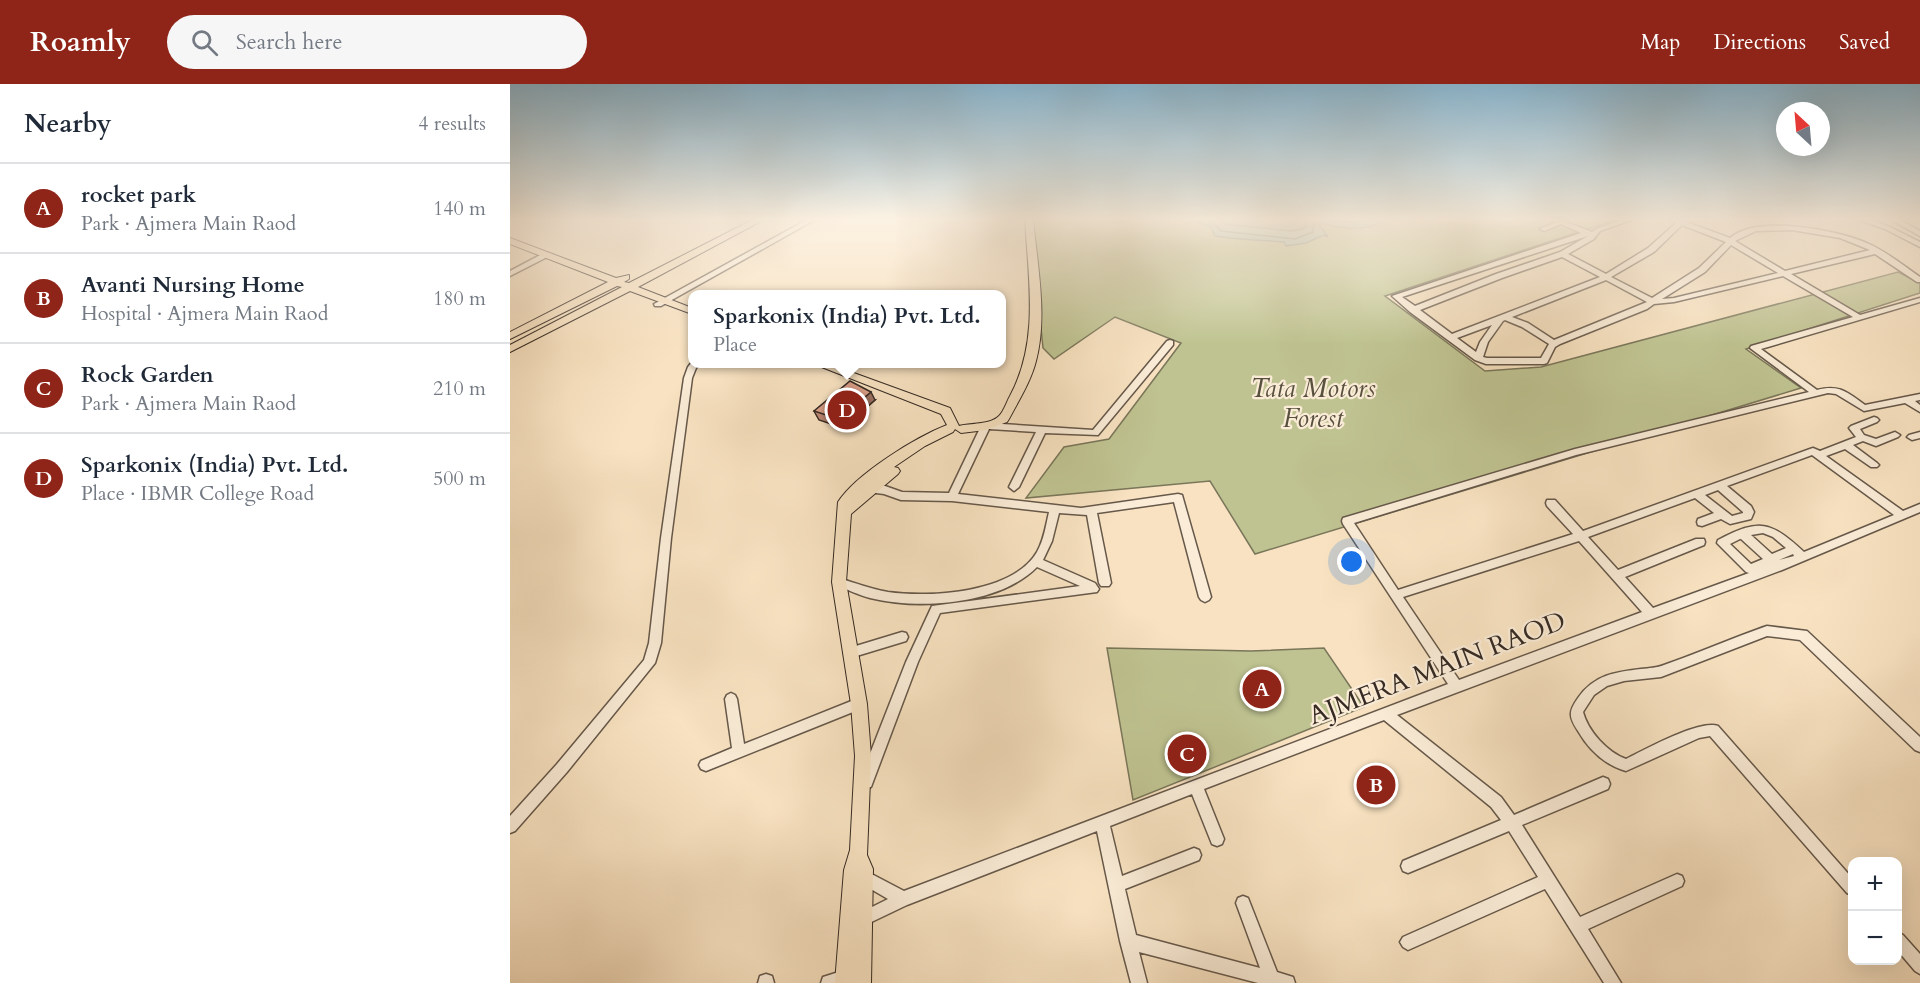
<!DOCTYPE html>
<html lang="en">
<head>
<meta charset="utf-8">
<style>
  :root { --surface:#fff; --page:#f6f6f7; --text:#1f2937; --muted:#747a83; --line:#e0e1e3; --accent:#8f2418 }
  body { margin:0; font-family:Cardo,serif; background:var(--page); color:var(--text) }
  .controls { position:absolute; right:18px; bottom:18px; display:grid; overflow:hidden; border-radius:12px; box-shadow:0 6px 24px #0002 }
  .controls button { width:54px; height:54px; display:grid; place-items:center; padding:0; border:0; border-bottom:2px solid var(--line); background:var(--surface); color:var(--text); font:30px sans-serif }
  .compass { position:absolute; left:1266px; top:18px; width:54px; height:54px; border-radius:50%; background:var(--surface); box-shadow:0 6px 24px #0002; rotate:334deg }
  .you { position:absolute; left:842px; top:478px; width:21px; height:21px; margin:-15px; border:4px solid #fff; border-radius:50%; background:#1a73e8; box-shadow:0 0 0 9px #1a73e833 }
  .badge { display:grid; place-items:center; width:39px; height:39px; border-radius:50%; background:var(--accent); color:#fff; font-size:20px; font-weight:700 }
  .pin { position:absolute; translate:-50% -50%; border:3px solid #fff; box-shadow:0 2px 6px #0006 }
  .popup { position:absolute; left:178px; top:206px; width:318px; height:78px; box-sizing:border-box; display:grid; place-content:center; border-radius:12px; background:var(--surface); filter:drop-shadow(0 2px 4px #0005); font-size:20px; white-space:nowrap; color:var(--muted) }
  .popup b { font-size:22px; color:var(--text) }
  .popup::after { content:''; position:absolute; left:50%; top:100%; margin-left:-12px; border:12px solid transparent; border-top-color:var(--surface) }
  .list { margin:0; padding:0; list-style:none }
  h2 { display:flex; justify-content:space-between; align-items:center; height:78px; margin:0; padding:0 24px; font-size:26px }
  h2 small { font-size:20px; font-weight:400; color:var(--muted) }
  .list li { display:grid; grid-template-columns:39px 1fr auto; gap:18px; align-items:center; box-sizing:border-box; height:90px; padding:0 24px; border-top:2px solid var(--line) }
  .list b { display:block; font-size:22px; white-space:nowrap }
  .list p { margin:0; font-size:20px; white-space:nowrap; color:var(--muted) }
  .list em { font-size:20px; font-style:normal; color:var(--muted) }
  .icon { flex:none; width:33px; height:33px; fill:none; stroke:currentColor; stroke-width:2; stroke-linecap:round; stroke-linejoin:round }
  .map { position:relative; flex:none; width:1410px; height:899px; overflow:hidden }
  header { display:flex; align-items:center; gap:36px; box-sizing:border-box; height:84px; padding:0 30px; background:var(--accent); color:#fff }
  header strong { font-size:28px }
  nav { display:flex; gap:33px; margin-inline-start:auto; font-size:21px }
  .search { width:420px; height:54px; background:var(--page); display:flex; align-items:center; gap:15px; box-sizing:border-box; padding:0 21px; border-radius:33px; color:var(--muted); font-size:22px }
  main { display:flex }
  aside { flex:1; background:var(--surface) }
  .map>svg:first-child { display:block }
  .green { fill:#bfc391; stroke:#7a765a; stroke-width:1.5 }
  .water { fill:#9dbdb4; stroke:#73827a; stroke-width:1.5 }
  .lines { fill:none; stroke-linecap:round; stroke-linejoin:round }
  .shore { stroke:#69746c; stroke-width:1.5 }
  .minor-casing { stroke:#66584a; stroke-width:3 }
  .major-casing { stroke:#352a23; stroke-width:2 }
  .minor { fill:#faecd7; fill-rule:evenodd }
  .major { fill:#f8e2c1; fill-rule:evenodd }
  .wall { fill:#c18b78; stroke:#352a23; stroke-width:1.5 }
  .shaded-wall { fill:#9d7162; stroke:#352a23; stroke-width:1.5 }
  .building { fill:#e0a28c; stroke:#352a23; stroke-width:1.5 }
  .labels { text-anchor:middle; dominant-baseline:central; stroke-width:4.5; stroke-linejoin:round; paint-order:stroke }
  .park-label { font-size:26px; font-style:italic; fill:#58503e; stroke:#faecd7 }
  .street-label { font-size:26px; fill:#352a23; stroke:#faecd7 }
</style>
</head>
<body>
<header>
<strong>Roamly</strong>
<div class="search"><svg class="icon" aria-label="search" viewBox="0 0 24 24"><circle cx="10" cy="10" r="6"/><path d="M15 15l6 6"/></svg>Search here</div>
<nav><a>Map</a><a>Directions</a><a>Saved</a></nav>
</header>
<main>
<aside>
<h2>Nearby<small>4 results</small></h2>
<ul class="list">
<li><span class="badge">A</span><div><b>rocket park</b><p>Park · Ajmera Main Raod</p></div><em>140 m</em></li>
<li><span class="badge">B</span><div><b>Avanti Nursing Home</b><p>Hospital · Ajmera Main Raod</p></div><em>180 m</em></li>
<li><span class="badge">C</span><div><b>Rock Garden</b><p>Park · Ajmera Main Raod</p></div><em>210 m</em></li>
<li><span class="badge">D</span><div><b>Sparkonix (India) Pvt. Ltd.</b><p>Place · IBMR College Road</p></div><em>500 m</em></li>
</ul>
</aside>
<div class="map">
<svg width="1410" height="899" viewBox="0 0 1410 899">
  <rect width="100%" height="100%" fill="#f8e2c1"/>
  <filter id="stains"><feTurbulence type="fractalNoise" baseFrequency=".00333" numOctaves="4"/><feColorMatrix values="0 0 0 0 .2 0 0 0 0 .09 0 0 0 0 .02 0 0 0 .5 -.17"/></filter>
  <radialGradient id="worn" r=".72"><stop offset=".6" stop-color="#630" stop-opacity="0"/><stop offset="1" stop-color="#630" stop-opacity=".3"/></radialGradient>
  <g class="green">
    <path d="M520,134h591l-236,78 100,75 56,-4 357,-95 22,11v10l-174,56 55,39 -546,166 -45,-73 -184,17 38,-51 45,-8 72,-96 -66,-26 -61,42 -11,-11z"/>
    <path d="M597,564l144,3 73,-3 40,59 -231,93z"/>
  </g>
  <path class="water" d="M694,134h185c-24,15 -45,11 -71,5l10,14 -4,-2 -18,8 -20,3 -2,-4c-24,-2 -45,-2 -69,-6l-4,-9 -12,-4z"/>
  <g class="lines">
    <g class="shore">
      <path d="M698,134l13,13 74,8 18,-7 1,-10 5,-4 37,5 22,-5"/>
      <path d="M711,134l5,6 66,7 13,-3 3,-10"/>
    </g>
    <defs>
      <g id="minor">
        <path d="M300,134h8l-157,88h-6l-1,-2z"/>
        <path d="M1117,134h10l-37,13 -6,8 -26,15 38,20 42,-26 28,-25 -10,-5 14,2 2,-2h7l-3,4 44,16c27,-24 109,-8 139,6 18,8 35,22 51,33v5h-3l-42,-28 -84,20 69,41 60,-17v4l-159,47 56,41c23,-6 31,3 48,15l55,-11v6l-5,1 5,4v7l-15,-9 -41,8 -28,-17 -8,-1 -252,62 -222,68 44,67 175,-56 -26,-28 -1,-3 1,-3h8l28,31 227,-82 3,-1 7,3 36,-14 -7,-9 2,-2 23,-9 3,1 2,2 -2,2 -17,7 4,6 12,4 19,-7 5,3 -2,2 -22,9 -13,-5 -10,4 24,18 2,2 -2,2h-6l-26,-18 -19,7 77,55 17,-7v8l-138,58 -385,145 104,82 13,18 89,-38 5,2 2,5 -2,5 -86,36 58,92 97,-43 5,2 2,5 -2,5 -94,43 33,54h-17l-59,-94 -137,61 -5,-3 -3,-5 3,-5 135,-60 -29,-46 -101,42 -5,-2 -2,-5 2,-5 98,-41 -10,-13 -107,-87 -180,69 20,50 -2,5 -5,2 -5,-2 -20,-50 -82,32 12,50 72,-28 5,2 2,5 -2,5 -74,29 11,46 124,33 -24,-65 2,-5 5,-2 5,2 29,74 16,5 2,6h-37l-119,-31 8,31h-16l-11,-42 -23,-110 -190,74 -46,22 -5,-2 -2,-5 2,-5 32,-16 -31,-18 -2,-5 2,-5 5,-2 42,22 544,-207 -105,-160 -1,-3 1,-3 232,-69 234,-57 -59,-44 1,-2 102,-29 -70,-41 -109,26 -20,2 -7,5 -87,35 -5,3 -8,16 -3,1h-58l-11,-4 -65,-48 -18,-16 189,-63 -20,-9 -17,7 -4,-2 19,-8h4l29,11 4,-3zM1172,141l44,17 -27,26 -47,30 -41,-21 43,-25zM1282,146l48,8 30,12 -85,21 -50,-30 21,-10zM1078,152l-28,16 -64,22 -81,32 -13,-9zM1221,161l47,28 -104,25 -12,1 43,-27zM1052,173l38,20 -148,57 -32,-24 82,-32zM1096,196l41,22 -93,38 -26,-17 -16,-6zM995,236l17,7 27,17 -8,14h-54l-4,-1 5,-15 15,-21zM982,241l-12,17 -4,10 -19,-14zM1302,371l82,60 -90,37c-34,-31 -44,-34 -86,-12l-1,3 29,29 3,1 -96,35 -28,-31 79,-32 1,-3 -1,-3h-8l-78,31 -30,-33 107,-39 19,15 -16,6 -1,3 1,3 4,1 19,-7 9,5 21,-5 3,-7 -3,-6 -24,-20zM1208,406l25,22v1l-11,3 -27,-21zM1253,449l10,4 13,11 -14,6 -21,-19zM1230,455h1l22,20 -12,5 -21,-20zM1069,457l63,71 -183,68 -56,-83zM1283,470l1,2 -15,4z"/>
        <path d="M1344,134c23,0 45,14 66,24v5l-35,-18z"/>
        <path d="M1378,134h8l24,13v5z"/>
        <path d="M34,169l7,2 -41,21v-5z"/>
        <path d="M660,256l3,1v4l-75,90 -53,-2 -26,54 -5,4 -5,-4 27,-55 -47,-3 -31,65 123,14 97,-14 4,1 29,102 -2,3 -4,2 -4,-2 -2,-3 -25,-95 -77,11 14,70 -2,3h-8l-2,-3 -12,-68 -28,-2 -7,28 -9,19 52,23 4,6 -2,3 -157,21 -22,49 -47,125 -5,1 -5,-1 -2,-5 47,-120 26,-56 148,-20 -43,-19c-38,38 -117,43 -167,31 -12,-3 -23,-9 -35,-13l-2,-3 2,-3 4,-1c16,5 32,11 49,14 42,6 125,1 149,-40 7,-12 9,-27 12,-40l-97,-11 -51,-1 -17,-6 -16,-2 -1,-3 1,-3h17l17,6 47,1 32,-67 5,-3 107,7 74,-89z"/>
        <path d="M182,278l8,2 -4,4 -4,10 -21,160 -10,105 -6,20 -88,109 -52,59 -5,2v-17l47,-52 87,-104 5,-17 12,-105 23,-160 4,-11z"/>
        <path d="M1410,348v6l-8,2 -5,-3 2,-2z"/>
        <path d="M1257,542l40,5 113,106v15l-5,-2 -115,-110 -33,-4 -106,41 -37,4 -17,5 -13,9 -11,17c5,19 24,40 43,47 18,-9 74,-40 92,-33l134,152v17l-5,-2 -137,-157 -11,2 -73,33c-21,-6 -37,-21 -48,-40 -9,-14 -10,-19 0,-33 16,-23 37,-26 63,-29 8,-1 16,-1 23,-4 35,-12 68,-27 103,-39z"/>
        <path d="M392,548l4,1 2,4 -2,4 -56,17 -4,-1 -2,-4 2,-4z"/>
        <path d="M221,609l4,2 2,4 7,45 115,-46 4,2 2,4 -2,4 -157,63 -5,-2 -2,-4 2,-4 31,-13 -7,-49 2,-4z"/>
        <path d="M1388,848l5,3 17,19v20l-5,-3 -17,-20z"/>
        <path d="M335,886l6,2 2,6 -2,5h-30l2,-6z"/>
        <path d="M256,890l6,2 2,7h-16l2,-7z"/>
      </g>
      <g id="major">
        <path d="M246,134h11l-129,69 54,21v6l-62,-23 -120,61v-7l112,-58 -5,-1 -107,53v-7l98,-50 -98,-38v-6l106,40 13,-3v4l-5,3 5,1z"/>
        <path d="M515,134h8c4,46 15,98 3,143 -5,20 -17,39 -27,58l-2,3 -21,8 -25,3 -6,-4 -2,3 -28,14 -31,21 4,1 2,3 -2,3 -47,40 -5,68 21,122 4,52 -4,99 6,14 -2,114h-36l9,-113 6,-20 5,-94 -4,-52 -19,-122 6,-80c18,-28 78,-65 109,-77l-6,-11 -127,-50h15l121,44 9,18c11,-3 31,-1 40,-10 5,-5 8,-15 11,-20 30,-56 18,-118 15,-178z"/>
      </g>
    </defs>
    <use href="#minor" class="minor-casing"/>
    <use href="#major" class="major-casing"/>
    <use href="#minor" class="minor"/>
    <use href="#major" class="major"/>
  </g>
  <path class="wall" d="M365,316l-32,28 -24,-8 -5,-9z"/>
  <path class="shaded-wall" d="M361,308l4,8 -32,28 -5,-9z"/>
  <path class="building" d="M340,297l21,11 -33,27 -24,-8z"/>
  <linearGradient id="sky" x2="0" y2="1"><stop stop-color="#8ab8d3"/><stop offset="0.52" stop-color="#fcf2e3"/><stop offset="1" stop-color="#fcf2e3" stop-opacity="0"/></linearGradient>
  <rect width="1410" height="260" fill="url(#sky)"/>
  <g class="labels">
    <g class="park-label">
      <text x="803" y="304">Tata Motors<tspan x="803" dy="30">Forest</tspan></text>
    </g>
    <g class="street-label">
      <text transform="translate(927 584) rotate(-21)">AJMERA MAIN RAOD</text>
    </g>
  </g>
  <rect width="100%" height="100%" filter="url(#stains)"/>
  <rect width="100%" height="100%" fill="url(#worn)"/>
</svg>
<div class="controls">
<button>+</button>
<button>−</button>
</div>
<svg class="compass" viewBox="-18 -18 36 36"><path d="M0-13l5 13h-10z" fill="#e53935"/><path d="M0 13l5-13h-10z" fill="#747a83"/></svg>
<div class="you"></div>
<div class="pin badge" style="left:752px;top:605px">A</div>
<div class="pin badge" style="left:866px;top:701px">B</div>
<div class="pin badge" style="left:677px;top:670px">C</div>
<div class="pin badge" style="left:337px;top:326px">D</div>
<div class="popup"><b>Sparkonix (India) Pvt. Ltd.</b>Place</div>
</div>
</main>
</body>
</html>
